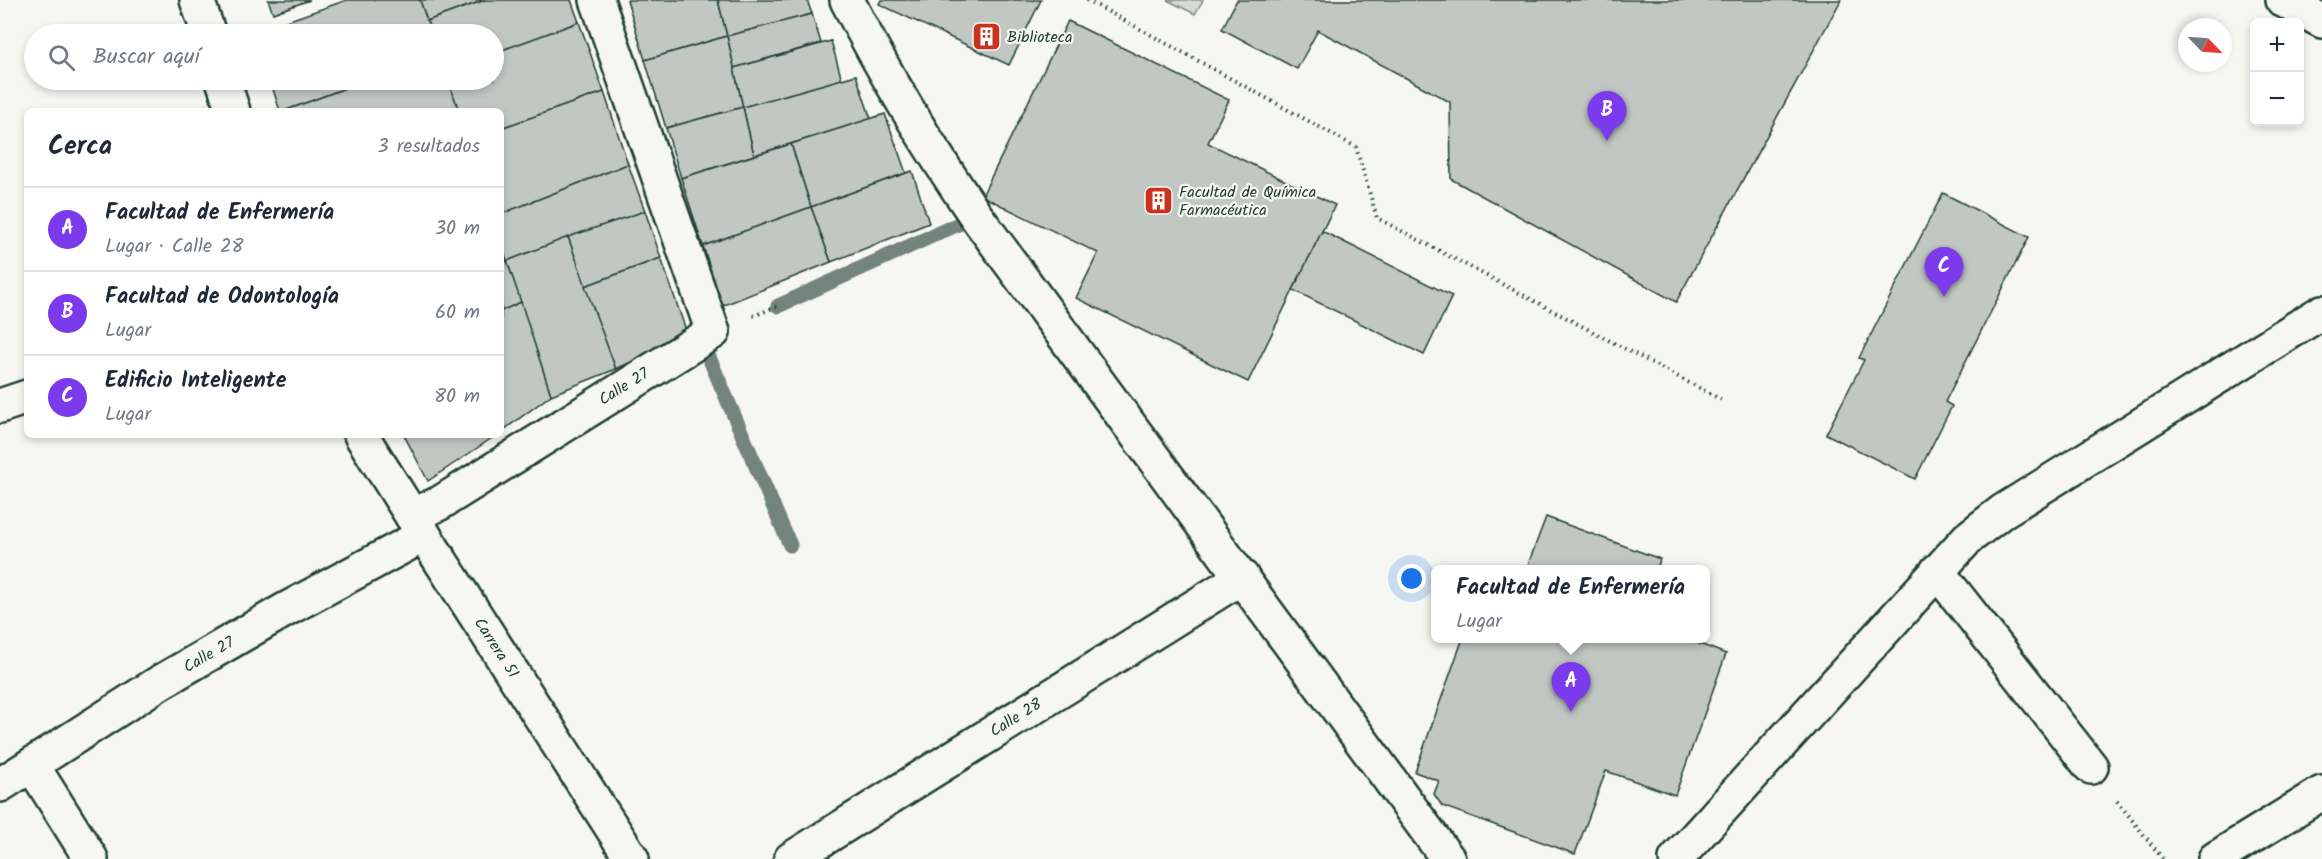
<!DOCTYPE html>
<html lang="es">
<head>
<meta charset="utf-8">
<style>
  :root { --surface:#fff; --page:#f2f2f3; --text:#1f2937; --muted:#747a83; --line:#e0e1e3; --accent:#7c3aed }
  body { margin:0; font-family:Kalam,sans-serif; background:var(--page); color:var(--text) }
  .controls { position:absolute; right:18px; top:18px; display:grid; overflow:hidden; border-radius:9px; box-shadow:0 3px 9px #0003 }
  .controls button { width:54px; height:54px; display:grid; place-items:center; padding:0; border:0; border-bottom:2px solid var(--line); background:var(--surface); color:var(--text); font:30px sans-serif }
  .compass { position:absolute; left:2178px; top:18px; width:54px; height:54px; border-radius:50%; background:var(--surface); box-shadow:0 3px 9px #0003; rotate:115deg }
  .you { position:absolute; left:1412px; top:579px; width:21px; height:21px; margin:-15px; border:4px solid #fff; border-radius:50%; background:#1a73e8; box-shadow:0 0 0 9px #1a73e833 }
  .badge { display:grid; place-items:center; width:39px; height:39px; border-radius:50%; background:var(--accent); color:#fff; font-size:20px; font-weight:700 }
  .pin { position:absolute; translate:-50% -50px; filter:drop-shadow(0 2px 3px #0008) }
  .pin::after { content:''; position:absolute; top:32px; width:21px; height:18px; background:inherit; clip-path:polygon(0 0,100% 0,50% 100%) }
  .popup { position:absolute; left:1431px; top:565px; width:279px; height:78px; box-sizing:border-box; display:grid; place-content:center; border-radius:9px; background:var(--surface); filter:drop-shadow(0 2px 4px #0005); font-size:20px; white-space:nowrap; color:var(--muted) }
  .popup b { font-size:22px; color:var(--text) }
  .popup::after { content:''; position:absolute; left:50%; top:100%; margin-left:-12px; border:12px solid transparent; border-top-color:var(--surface) }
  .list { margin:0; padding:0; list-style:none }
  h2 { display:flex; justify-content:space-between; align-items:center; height:78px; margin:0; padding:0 24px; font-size:26px }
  h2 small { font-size:20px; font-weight:400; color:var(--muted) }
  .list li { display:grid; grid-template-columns:39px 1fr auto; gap:18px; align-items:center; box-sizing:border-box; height:84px; padding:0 24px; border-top:2px solid var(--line) }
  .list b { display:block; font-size:22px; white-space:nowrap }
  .list p { margin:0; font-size:20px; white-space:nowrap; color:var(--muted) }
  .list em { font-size:20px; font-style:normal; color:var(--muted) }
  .icon { flex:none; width:33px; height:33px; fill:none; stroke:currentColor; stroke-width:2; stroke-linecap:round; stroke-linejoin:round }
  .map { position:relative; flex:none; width:2322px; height:859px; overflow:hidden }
  .search { position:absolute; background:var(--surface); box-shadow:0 3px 9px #0003; left:24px; top:24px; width:480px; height:66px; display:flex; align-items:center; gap:15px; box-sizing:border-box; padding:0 21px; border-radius:33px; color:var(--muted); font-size:22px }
  .panel { position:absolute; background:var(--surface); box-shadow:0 3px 9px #0003; left:24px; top:108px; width:480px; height:330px; border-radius:9px }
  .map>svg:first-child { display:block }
  .green { fill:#d6dbd6; stroke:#7a8c85; stroke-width:1.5 }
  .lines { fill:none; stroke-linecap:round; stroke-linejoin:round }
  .stream { stroke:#72847d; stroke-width:15 }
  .building { fill:#c1c8c3; stroke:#1f3d34; stroke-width:1.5 }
  .minor-casing { stroke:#1f3d34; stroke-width:38 }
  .tertiary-casing { stroke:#1f3d34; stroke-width:38 }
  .secondary-casing { stroke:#1f3d34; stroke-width:38 }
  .path { stroke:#1f3d34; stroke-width:4; stroke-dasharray:1.5 4.5; stroke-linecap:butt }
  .minor { stroke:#f6f6f2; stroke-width:33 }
  .tertiary { stroke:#f6f6f2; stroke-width:33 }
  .secondary { stroke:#f6f6f2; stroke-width:33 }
  .labels { text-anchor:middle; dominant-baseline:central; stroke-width:4.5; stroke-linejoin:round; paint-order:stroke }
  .poi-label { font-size:16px; fill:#1f3d34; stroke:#f6f6f2; text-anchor:start }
  .street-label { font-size:16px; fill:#1f3d34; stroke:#f6f6f2 }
</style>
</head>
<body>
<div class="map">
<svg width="2322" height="859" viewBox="0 0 2322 859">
  <rect width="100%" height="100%" fill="#f6f6f2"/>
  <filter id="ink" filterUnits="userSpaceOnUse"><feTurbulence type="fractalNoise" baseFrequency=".0167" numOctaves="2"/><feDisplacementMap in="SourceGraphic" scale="12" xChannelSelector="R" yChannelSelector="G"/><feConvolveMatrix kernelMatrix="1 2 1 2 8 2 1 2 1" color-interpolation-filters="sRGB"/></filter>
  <g filter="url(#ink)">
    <path class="green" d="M1167,0h36l-8,14z"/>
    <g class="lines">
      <g class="stream">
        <path d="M778,306l198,-90"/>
        <path d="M701,339l89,206"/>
      </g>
    </g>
    <g class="building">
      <path d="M268,0h42l-37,13z"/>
      <path d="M347,0h73l12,34h-177v-2z"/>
      <path d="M420,0h65l-58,21z"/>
      <path d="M485,0h86l8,22 -85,31v-19h-62l-5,-13z"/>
      <path d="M627,0h91l9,36 -82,24z"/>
      <path d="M718,0h89l5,14 -85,22z"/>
      <path d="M881,0h160l-32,65 -130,-61z"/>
      <path d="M1237,0h604l-165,302 -225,-123 -1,-77 -132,-72 -21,39 -75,-40z"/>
      <path d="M812,14l9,29 -87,25 -7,-32z"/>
      <path d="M1068,21l161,79 -21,43 127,62 -87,177 -172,-84 22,-45 -116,-57z"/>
      <path d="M579,22l25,70 -103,36v-17h-42l-11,-31h46v-27z"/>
      <path d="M727,36l16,71 -77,21 -21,-68z"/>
      <path d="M831,41l11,39 -99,27 -9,-39z"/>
      <path d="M856,75l15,44 -117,36 -11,-48z"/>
      <path d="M270,80h97l-83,31h-4z"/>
      <path d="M367,80h81l11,31h-175z"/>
      <path d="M604,92l24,72 -127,50v-86z"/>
      <path d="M743,107l11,48 -73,23 -15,-50z"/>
      <path d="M885,114l21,59 -95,34 -20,-63z"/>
      <path d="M791,144l20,63 -108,39 -22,-68z"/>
      <path d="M628,164l17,47 -138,50 -6,-17v-30z"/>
      <path d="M912,171l17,52 -98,39 -20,-55z"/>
      <path d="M1943,193l86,44 -84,165 7,4 -37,73 -89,-45 38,-74 -5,-2z"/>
      <path d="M811,207l20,55 -109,44 -19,-60z"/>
      <path d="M645,211l16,47 -76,28 -17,-49z"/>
      <path d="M1322,231l130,65 -28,59 -131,-65z"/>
      <path d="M568,237l48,132 -65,26 -44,-134z"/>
      <path d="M501,244l6,17 -6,1z"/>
      <path d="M661,258l27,78 -72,33 -31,-83z"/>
      <path d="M507,261l14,41 -20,9v-49z"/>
      <path d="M521,302l30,93 -50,37v-121z"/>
      <path d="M404,435h90l1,1 -67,45z"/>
      <path d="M1546,517l114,42 -3,11h-131z"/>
      <path d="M1463,638h221l42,16 -51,141 -69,-24 -31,83 -133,-48 -8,-12 5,-13 -24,-9z"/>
    </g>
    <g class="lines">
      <defs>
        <g id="minor">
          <path d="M847,0c38,75 81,146 129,216l472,643"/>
          <path d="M0,406l27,-9"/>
          <path d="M412,516l28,-13 273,-171 -116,-332"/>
          <path d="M1937,571l154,196"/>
          <path d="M32,765l59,94"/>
          <path d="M0,785l159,-102 126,-73 139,-75"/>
          <path d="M791,859l451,-282"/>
          <path d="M1676,859l292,-321 35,-27 319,-199"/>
        </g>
        <g id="tertiary">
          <path d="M197,0l12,34"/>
          <path d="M2283,0l39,21"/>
          <path d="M223,80l10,31"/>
          <path d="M361,435l63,100 208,324"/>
        </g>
        <path id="secondary" d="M2215,859l107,-66"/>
      </defs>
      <use href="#minor" class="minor-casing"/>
      <use href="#tertiary" class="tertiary-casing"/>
      <use href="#secondary" class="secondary-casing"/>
      <g class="path">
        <path d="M1087,0l269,147 21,71 345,182"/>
        <path d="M753,316l25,-10"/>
        <path d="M2117,801l46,58"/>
      </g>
      <use href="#minor" class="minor"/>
      <use href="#tertiary" class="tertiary"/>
      <use href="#secondary" class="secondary"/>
    </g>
  </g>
  <defs>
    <symbol id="building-square" viewBox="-11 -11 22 22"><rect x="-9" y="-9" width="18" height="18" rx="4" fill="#c8321e" stroke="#f6f6f2"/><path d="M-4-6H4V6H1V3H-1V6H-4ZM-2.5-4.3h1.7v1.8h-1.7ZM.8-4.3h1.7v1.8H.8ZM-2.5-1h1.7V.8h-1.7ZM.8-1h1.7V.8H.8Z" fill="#fff"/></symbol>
  </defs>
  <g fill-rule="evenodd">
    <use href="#building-square" x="970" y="20" width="33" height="33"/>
    <use href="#building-square" x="1142" y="184" width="33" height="33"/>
  </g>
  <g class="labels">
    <g class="poi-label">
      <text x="1007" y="37">Biblioteca</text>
      <text x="1179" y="192">Facultad de Química<tspan x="1179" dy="18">Farmacéutica</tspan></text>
    </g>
    <g class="street-label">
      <text transform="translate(624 387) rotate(-32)">Calle 27</text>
      <text transform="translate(496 648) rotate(57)">Carrera 51</text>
      <text transform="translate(209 655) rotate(-30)">Calle 27</text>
      <text transform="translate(1016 718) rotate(-32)">Calle 28</text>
    </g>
  </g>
</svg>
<div class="controls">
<button>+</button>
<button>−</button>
</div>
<svg class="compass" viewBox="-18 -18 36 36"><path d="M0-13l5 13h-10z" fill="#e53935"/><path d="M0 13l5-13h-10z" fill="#747a83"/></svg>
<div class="you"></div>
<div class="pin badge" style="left:1571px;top:712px">A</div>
<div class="popup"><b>Facultad de Enfermería</b>Lugar</div>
<div class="pin badge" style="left:1607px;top:141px">B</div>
<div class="pin badge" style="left:1944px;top:297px">C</div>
<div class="search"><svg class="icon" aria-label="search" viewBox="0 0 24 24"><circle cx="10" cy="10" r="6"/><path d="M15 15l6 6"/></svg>Buscar aquí</div>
<section class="panel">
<h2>Cerca<small>3 resultados</small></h2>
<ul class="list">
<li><span class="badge">A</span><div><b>Facultad de Enfermería</b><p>Lugar · Calle 28</p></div><em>30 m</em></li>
<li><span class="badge">B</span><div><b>Facultad de Odontología</b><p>Lugar</p></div><em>60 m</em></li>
<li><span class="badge">C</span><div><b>Edificio Inteligente</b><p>Lugar</p></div><em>80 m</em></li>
</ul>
</section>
</div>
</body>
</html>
